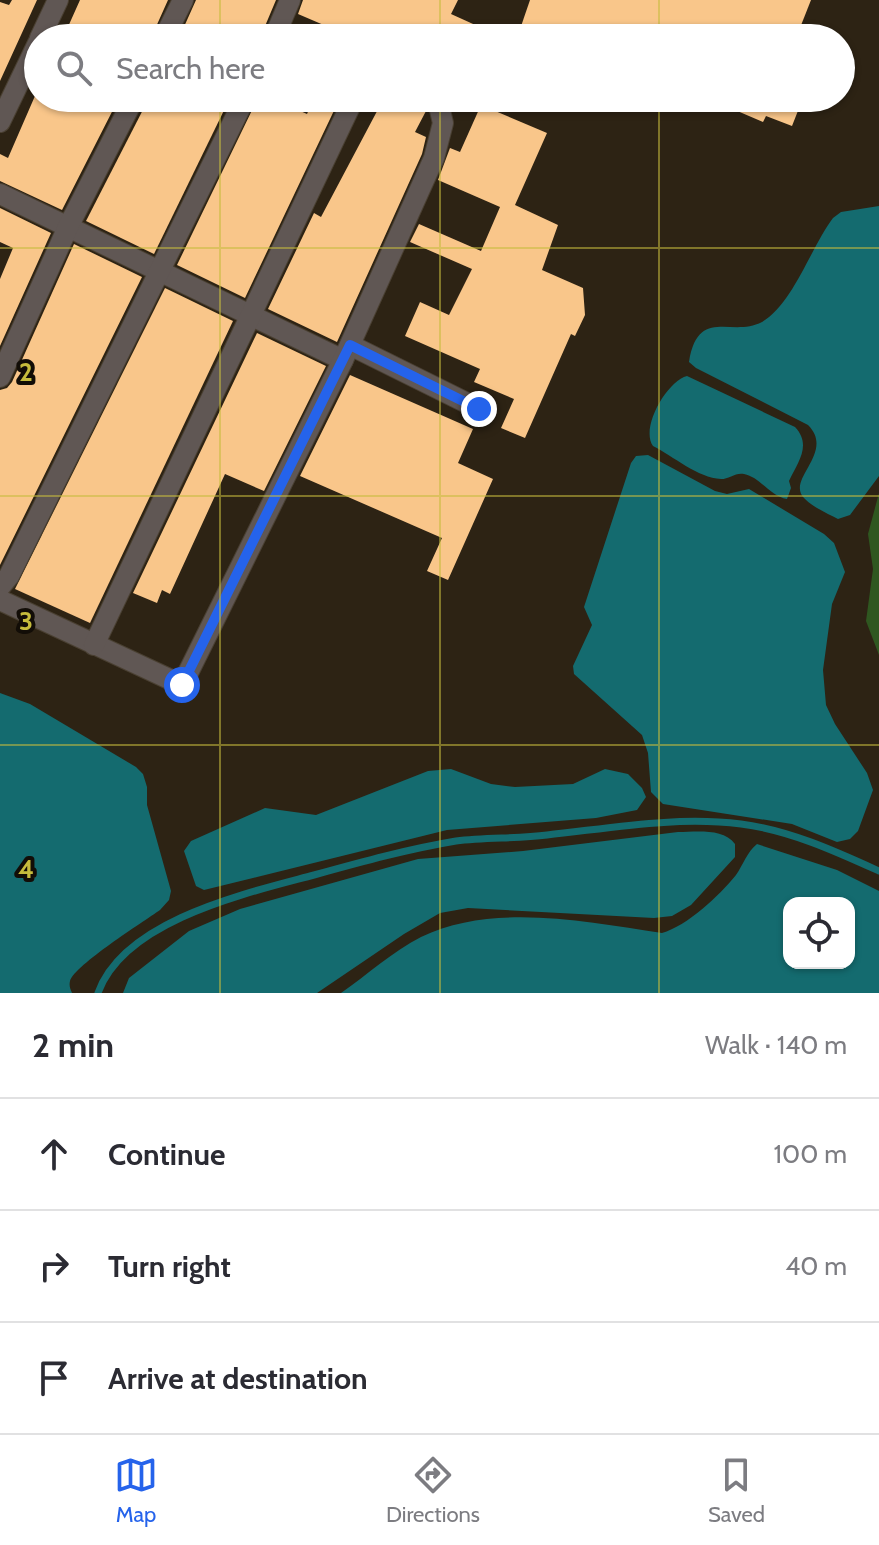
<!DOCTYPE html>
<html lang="en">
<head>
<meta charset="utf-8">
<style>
  :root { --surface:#fff; --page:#f7f7f7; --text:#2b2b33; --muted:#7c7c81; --line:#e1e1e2; --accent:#2563eb }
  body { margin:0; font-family:Cabin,sans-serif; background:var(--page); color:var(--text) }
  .controls { position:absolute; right:24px; bottom:24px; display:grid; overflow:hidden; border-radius:16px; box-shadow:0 2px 6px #0004 }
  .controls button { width:72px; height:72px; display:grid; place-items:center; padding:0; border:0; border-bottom:2px solid var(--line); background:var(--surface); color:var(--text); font:40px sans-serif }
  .stop { position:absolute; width:24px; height:24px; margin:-18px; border:6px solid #2563eb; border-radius:50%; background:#fff }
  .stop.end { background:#2563eb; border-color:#fff; box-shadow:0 2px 8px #0008 }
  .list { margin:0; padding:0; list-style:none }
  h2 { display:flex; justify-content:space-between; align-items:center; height:104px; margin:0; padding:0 32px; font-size:34px }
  h2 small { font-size:26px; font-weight:400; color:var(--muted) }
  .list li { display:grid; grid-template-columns:52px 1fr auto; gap:24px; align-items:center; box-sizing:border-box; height:112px; padding:0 32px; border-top:2px solid var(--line) }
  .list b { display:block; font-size:30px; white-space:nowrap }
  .list em { font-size:26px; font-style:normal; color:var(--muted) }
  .icon { flex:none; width:44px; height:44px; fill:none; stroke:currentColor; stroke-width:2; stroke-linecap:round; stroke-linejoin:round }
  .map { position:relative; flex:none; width:879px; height:993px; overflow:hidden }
  .search { position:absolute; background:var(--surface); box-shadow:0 2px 6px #0004; left:24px; right:24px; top:24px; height:88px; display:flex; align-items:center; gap:20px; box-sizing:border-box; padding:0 28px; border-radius:44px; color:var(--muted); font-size:30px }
  .sheet { height:440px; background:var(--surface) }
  nav { display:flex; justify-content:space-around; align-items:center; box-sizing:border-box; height:112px; border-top:2px solid var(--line); background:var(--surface); font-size:22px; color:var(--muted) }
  nav a { display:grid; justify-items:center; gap:4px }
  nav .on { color:var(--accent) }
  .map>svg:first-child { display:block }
  .forest { fill:#2f5720 }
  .water { fill:#146b6f; fill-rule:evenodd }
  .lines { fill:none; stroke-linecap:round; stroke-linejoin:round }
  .stream { stroke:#146b6f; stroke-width:7 }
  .building { fill:#f9c68a }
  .minor-casing { stroke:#4a4032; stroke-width:22 }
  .minor { stroke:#605754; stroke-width:20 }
  .route { stroke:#2563eb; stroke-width:10 }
  .grid { fill:none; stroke:#c6bc3c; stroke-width:2; stroke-opacity:0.55 }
  .grid-label { font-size:26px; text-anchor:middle; font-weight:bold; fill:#c6bc3c; stroke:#120d07; stroke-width:8; stroke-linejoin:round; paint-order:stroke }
</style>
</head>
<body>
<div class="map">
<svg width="879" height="993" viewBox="0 0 879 993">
  <rect width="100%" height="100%" fill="#2d2314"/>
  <path class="forest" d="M879,493v162l-13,-34 7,-52 -5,-35z"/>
  <g class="water">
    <path d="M879,206v270l-29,39 -12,4c-10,-5 -25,-12 -33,-20 -21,-19 31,-46 3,-74l-112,-57 -7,-6c9,-56 43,-24 73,-40 31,-18 49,-75 71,-104l8,-6z"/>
    <path d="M687,376l108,51c17,18 3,35 -6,54l2,7 -4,11c-17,-3 -27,-22 -43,-25 -8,-2 -15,5 -23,5 -23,-1 -48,-23 -68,-33 -13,-18 14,-65 34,-70z"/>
    <path d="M648,455l67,36 12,3 22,-5 75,45 10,9 11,29 -13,32 -9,66 3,35 9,19 32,49 6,17 -15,41 -8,8 -13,3 -45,-18 -129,-20 -12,-12 -3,-39 -6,-18 -68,-61 -1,-8 19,-41 -8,-18 47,-144 5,-7z"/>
    <path d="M0,693l30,11 106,63 7,7 4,13v18l24,86 -2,9 -9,10c-17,12 -85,55 -90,71 -1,5 0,7 2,12h-72z"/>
    <path d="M451,769l40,15 24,3 58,-3 32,-15 23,5 14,14 4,9 -9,13 -41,8 -149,12 -243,60 -8,-4 -12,-35 7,-10 74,-33 51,7 112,-44z"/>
    <path d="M678,832c19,0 45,-4 57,12v13l-44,48 -19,11 -18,2 -186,-10 -28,5 -36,21 -87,59h-194l6,-15 60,-47 51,-22 178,-50 105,-8z"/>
    <path d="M757,844l80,26 42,21v102h-538c26,-18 52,-42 80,-56 72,-35 166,-15 241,-4 25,-7 57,-37 74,-58 7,-10 11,-23 21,-31zM789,903h60v60h-60z"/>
  </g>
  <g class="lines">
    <path class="stream" d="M98,993c26,-73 149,-100 216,-118 47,-13 94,-26 142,-34 30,-4 61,-2 91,-6 65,-7 129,-19 194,-11 48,6 94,27 138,47"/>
  </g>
  <g class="building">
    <path d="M12,0h25l-37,81v-79l9,3z"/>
    <path d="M80,0h88l-17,38h-22l-30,-13 -6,13h-30z"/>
    <path d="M196,0h80l-16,38h-23l-27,-12 -5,12h-26z"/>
    <path d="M303,0h155l-7,14 53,24h-150l-56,-24z"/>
    <path d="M530,0h281l-15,38h-279z"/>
    <path d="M38,89v9h81l-57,112 -62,-29v-27l8,4z"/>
    <path d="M149,98h81l-76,156 -68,-33z"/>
    <path d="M258,98h13l36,16 7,-16h26l-95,200 -68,-33z"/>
    <path d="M384,98h32l3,8 7,5 -11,21 11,5 -4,17 -85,188 -69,-33 46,-96 7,4z"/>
    <path d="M707,98h96l-11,28 -26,-10 -3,6z"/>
    <path d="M481,105l66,28 -32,72 43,20 -16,45 41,18 2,27 -10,21 -4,-2 -46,104 -24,-10 13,-29 -40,-17 6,-13 -75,-33 15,-34 29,13 23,-46 -62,-27 9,-18 62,27 19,-44 -62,-27 12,-32 10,4z"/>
    <path d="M0,208l51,25 -51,113v-67l13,-31 -13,-6z"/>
    <path d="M74,244l68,33 -142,288v-175l7,-2 5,-6z"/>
    <path d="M165,288l68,33 -143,302 -75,-34z"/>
    <path d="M257,333l69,33 -62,125 -39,-17 -55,120 -8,-4 -5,13 -24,-10z"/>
    <path d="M350,375l123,54 -15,34 35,16 -45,101 -21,-9 15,-33 -142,-62z"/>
  </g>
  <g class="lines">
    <defs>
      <g id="minor">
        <path d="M40,38l18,-38"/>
        <path d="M164,38l19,-38"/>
        <path d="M274,38l16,-38"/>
        <path d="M0,122l38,-79"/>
        <path d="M0,194l343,166"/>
        <path d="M350,345l129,64"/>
        <path d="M0,377l68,-150 66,-129"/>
        <path d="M0,587l9,-11 236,-478"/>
        <path d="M0,600l182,85 161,-325 91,-202 9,-35 -5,-21 -9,-4"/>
        <path d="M94,645l260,-547"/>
      </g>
    </defs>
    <use href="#minor" class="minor-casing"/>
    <use href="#minor" class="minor"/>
  </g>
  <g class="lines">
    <path class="route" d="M182,685l168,-340 129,64"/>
  </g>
  <path class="grid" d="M220,0v38M440,0v38M659,0v38M220,98v895M440,98v895M659,98v895M0,248h879M0,496h879M0,745h879"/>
  <g class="grid-label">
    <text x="26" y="381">2</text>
    <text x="26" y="630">3</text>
    <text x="26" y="878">4</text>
  </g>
</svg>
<div class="controls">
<button><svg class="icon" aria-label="locate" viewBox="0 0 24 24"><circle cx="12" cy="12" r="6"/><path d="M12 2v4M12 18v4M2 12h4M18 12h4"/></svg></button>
</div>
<div class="stop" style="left:182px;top:685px"></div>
<div class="stop end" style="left:479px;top:409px"></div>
<div class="search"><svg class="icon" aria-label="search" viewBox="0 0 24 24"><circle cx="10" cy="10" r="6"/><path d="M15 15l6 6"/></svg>Search here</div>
</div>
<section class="sheet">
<h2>2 min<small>Walk · 140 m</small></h2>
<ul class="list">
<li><svg class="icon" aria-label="ahead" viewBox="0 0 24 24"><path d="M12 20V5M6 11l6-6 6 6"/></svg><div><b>Continue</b></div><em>100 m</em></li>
<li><svg class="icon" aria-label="right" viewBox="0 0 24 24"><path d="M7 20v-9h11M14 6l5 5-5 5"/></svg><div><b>Turn right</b></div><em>40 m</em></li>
<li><svg class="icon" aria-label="arrive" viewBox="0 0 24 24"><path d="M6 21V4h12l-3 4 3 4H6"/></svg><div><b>Arrive at destination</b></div></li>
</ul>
</section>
<nav>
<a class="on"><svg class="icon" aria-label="map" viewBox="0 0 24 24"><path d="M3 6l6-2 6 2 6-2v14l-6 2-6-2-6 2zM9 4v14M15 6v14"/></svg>Map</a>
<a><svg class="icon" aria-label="directions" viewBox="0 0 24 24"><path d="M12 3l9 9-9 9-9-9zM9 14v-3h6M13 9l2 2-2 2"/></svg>Directions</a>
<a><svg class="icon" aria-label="saved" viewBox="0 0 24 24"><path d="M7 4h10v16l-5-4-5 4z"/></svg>Saved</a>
</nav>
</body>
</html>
